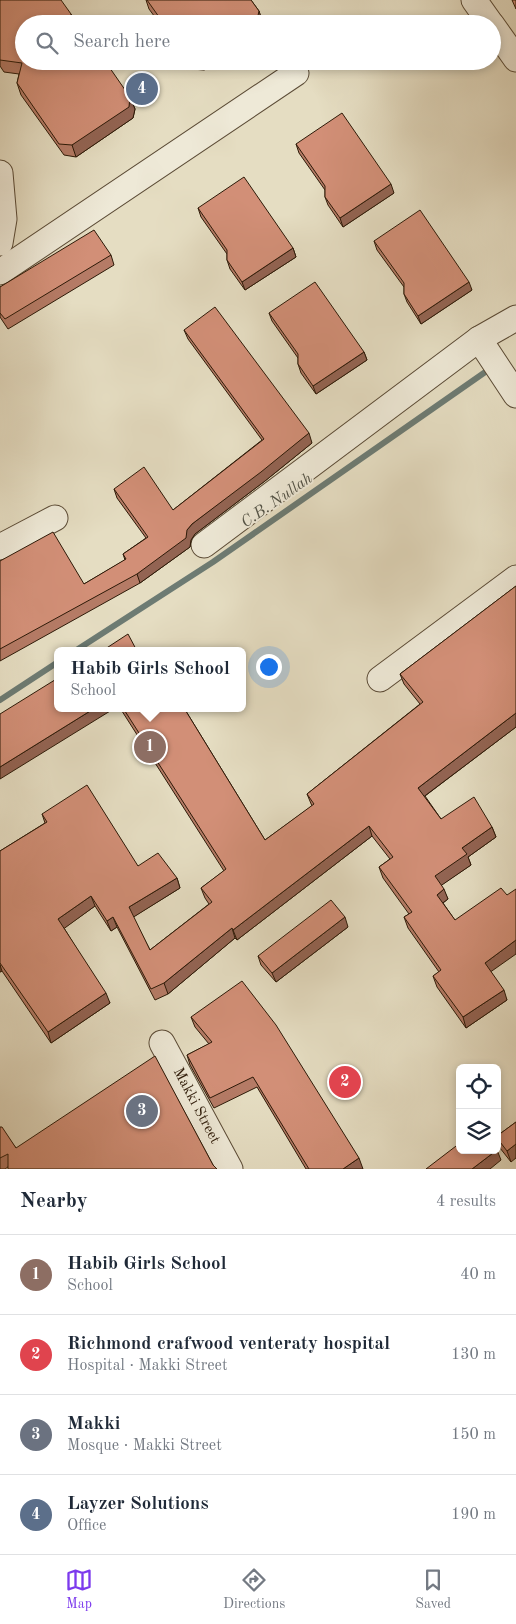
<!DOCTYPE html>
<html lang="en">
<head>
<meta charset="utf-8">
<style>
  :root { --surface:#fff; --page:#f6f6f7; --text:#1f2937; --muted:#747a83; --line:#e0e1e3; --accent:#7c3aed }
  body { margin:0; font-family:"Old Standard TT",serif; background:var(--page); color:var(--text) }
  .controls { position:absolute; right:15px; bottom:15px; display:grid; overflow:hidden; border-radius:8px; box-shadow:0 2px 8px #0003 }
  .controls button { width:45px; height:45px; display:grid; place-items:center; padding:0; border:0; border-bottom:1px solid var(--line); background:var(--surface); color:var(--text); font:25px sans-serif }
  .you { position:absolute; left:268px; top:666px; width:18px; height:18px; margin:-12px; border:4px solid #fff; border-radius:50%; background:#1a73e8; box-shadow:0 0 0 8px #1a73e833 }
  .badge { display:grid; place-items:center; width:32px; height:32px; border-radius:50%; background:var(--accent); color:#fff; font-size:16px; font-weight:700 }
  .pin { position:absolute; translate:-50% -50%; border:2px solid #fff; box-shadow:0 1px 5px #0006 }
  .popup { position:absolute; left:54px; top:647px; width:192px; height:65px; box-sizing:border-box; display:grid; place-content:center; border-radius:8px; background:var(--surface); filter:drop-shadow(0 1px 4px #0005); font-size:16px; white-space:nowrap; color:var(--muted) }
  .popup b { font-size:19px; color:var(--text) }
  .popup::after { content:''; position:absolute; left:50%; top:100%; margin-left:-10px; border:10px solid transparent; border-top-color:var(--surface) }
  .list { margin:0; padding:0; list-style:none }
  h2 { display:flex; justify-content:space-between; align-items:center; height:65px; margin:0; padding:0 20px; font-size:21px }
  h2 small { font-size:16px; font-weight:400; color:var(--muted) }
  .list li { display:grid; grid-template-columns:32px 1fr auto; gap:15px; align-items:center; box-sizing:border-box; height:80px; padding:0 20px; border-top:1px solid var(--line) }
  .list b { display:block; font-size:19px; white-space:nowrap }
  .list p { margin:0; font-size:16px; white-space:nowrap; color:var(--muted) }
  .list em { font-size:16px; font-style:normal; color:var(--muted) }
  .icon { flex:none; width:28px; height:28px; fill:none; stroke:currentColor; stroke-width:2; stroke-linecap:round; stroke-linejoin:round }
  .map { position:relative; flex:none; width:516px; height:1169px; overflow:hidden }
  .search { position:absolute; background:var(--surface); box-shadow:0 2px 8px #0003; left:15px; right:15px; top:15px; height:55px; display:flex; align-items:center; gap:12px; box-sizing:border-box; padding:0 18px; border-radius:28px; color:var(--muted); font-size:19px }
  .sheet { height:385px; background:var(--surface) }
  nav { display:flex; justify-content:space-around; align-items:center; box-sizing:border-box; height:70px; border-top:1px solid var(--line); background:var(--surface); font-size:14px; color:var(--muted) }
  nav a { display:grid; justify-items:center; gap:2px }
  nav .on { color:var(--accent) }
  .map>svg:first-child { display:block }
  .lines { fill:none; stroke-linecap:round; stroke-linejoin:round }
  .stream { stroke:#6d7b73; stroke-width:6 }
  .minor-casing { stroke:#5b4b36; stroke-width:27 }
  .minor { stroke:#eee9d7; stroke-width:25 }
  .wall { fill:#b57b66; stroke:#2d1a08 }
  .shaded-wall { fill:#936453; stroke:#2d1a08 }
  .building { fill:#d28f77; stroke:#2d1a08 }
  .labels { text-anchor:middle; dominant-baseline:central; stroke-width:4; stroke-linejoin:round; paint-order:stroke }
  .street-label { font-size:15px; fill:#2d1a08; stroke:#eee9d7 }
  .water-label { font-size:16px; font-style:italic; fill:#525246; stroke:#eee9d7 }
</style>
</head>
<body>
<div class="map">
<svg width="516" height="1169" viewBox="0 0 516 1169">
  <rect width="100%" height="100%" fill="#e5ddc2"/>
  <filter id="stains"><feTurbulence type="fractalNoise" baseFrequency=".004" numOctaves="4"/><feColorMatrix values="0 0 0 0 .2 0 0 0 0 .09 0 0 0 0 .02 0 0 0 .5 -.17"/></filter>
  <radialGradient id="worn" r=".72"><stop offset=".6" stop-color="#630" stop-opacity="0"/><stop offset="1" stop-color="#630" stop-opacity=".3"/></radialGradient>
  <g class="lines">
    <g class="stream">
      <path d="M75,651l138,-89 278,-194"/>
      <path d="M0,700l58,-38"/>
    </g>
    <defs>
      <g id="minor">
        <path d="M474,0l17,24"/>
        <path d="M492,25l24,34"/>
        <path d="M0,173l4,46 -4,24"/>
        <path d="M0,272l296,-199"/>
        <path d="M479,339l37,56"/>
        <path d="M204,545l275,-206 37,-21"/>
        <path d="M0,547l55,-29"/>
        <path d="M380,679l136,-101"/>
        <path d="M162,1043l68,126"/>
      </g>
    </defs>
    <use href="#minor" class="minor-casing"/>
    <use href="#minor" class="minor"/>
  </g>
  <g class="wall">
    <path d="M0,0l71,14 3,10h-50l106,73 5,12 -2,9 -57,39 -12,-2 -43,-60 -4,-12 2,-9 -15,-2 -4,-6z"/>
    <path d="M146,0h105l8,11 4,13h-103l-11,-15z"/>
    <path d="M186,61h32l-14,9 -12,-1z"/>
    <path d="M296,144l98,49 -51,34 -15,-22 -3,-8v-7l-26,-37z"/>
    <path d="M198,208l95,40 3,9 -51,33 -15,-21 -3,-9v-6l-26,-37z"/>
    <path d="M374,241l98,49 -51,34 -14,-22 -3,-8v-7l-27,-37z"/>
    <path d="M111,255l3,10 -106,64 -8,-12v-30z"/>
    <path d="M269,313l95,39 3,8 -51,34 -15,-21 -3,-9v-6l-26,-37z"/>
    <path d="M184,330l128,113 -47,38 -70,53 -4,6 -1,7 -50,36 -140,78v-100l84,23 41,-24 -2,-6 23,-16 -29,-40 -3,-9 59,21 89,-70 -74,-101z"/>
    <path d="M516,586v141l-91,69 16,23 51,8 4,10 -28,20 3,8 -30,20 7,14 -5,4 48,69 16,28 -41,28 -29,-41 -4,-11 6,-4 -31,-44 -4,-11 5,-3 -26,-36 -4,-11 11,-8 -18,-23 -135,104 -2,-2 -67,56 -13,6 -38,-73 -6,4 -16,-25 -31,22 46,75 -59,40 -49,-72 -2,1v-121l45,-28 -3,-9 96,52 39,12 3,10 -47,29 17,33 59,-46 -4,-6 -4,-10 23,-17 -104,-163h64l81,132 47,-34 -5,-12 113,-90 -16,-20 -4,-10z"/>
    <path d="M348,927l-72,55 -15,-17 -3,-9z"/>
    <path d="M191,1017l172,152h-57l-49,-82 -43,21 -24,-43 -3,-10 22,-11 -14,-17z"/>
    <path d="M516,1122l-5,40 -11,-14 -3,-8v-4z"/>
    <path d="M0,1127l16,21 -8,19 -3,2h-5z"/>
  </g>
  <g class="shaded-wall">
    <path d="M259,11l4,13h-11z"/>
    <path d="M71,14l3,10h-4z"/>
    <path d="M201,61h17l-14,9z"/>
    <path d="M130,97l5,12 -2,9 -57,39 -4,-12z"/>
    <path d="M391,184l3,9 -51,34 -3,-9z"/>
    <path d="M293,248l3,9 -51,33 -3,-8z"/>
    <path d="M469,282l3,8 -51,34 -3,-8z"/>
    <path d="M364,352l3,8 -51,34 -3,-8z"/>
    <path d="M309,433l3,10 -47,38 -70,53 -4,6 -1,7 -50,36 -3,-9 50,-44 5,-6z"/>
    <path d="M95,708h20l-115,71v-12z"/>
    <path d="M516,713v14l-94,71 -4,-10z"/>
    <path d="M369,826l3,10 -135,104 -4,-10z"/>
    <path d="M492,827l4,10 -28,20 3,8 -32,22 -4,-11 27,-28z"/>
    <path d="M177,878l3,10 -48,30 -3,-11z"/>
    <path d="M444,889l4,10 -8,6 -3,-10z"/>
    <path d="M91,896l4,10 -33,24 -4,-11z"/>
    <path d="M113,917l4,10 -6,4 -4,-10z"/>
    <path d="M345,917l3,10 -72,55 -4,-9z"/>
    <path d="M232,928l3,10 -67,56 -4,-11z"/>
    <path d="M516,940v14l-27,19 -4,-10z"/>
    <path d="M0,965l2,6 -2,1z"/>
    <path d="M504,990l3,10 -41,28 -3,-11z"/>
    <path d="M106,993l4,10 -59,40 -3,-11z"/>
    <path d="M516,1144v14l-5,4 -4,-11z"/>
    <path d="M497,1150l4,10 -11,9h-18z"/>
    <path d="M359,1158l4,11h-20z"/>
  </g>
  <g class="building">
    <path d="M0,0h61l10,14 -1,10h-46v37h81l25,36 -1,10 -57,38 -13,-1 -42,-61 5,-20 -22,-3z"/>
    <path d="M147,0h104l8,11 -2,9 -5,4h-88z"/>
    <path d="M512,0h4v9z"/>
    <path d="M342,113l49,71 -51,34 -15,-21v-11l-29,-42z"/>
    <path d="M244,177l49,71 -51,34 -15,-22v-10l-29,-42z"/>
    <path d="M420,210l49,72 -51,34 -14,-22v-11l-30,-42z"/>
    <path d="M94,230l17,25 -106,64 -5,-6v-26z"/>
    <path d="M315,282l49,70 -51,34 -15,-22v-10l-29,-41z"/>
    <path d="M215,307l94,126 -48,39 -69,52 -5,6 -1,8 -49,36 -137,75v-88l53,-29 31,52 42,-25 -3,-5 25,-17 -34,-48 30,-22 29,43 91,-71 -80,-109z"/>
    <path d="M516,586v127l-98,75 23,31 33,-22 18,30 -30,21 5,6 -32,22 9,13 -7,6 18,25 46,-32 6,7 9,-6v51l-31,23 19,27 -41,27 -30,-41 8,-6 -37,-53 8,-5 -33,-45 14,-10 -24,-31 -136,104 -1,-2 -68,55 -13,6 -38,-72 -6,4 -16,-25 -33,23 48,74 -58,39 -48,-69v-112l47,-29 -5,-8 45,-29 51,81 20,-13 19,25 -48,29 21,43 62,-48 -11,-14 25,-19 -103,-161h61l81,132 49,-36 -7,-10 116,-92 -23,-28z"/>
    <path d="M128,634l9,17h-35z"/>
    <path d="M58,678v30h37l-95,59v-53z"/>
    <path d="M331,900l14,17 -73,56 -14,-17z"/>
    <path d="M242,981l34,44 83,133 -16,11h-34l-56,-92 -43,21 -23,-43 25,-13 -21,-25z"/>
    <path d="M155,1056l58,109 4,4h-209v-15l-8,4v-31h2l14,21z"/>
    <path d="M516,1122v22l-9,7 -10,-13v-2z"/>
    <path d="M460,1143v7h37l-25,19h-46z"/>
  </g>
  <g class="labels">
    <g class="street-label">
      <text transform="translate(196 1106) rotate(62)">Makki Street</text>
    </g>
    <g class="water-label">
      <text transform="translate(277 501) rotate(-35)">C.B. Nullah</text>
    </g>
  </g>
  <rect width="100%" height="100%" filter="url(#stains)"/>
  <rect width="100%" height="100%" fill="url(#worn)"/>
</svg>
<div class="controls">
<button><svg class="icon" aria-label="locate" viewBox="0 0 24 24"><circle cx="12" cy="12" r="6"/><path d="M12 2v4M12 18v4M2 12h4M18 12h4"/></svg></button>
<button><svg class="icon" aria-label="layers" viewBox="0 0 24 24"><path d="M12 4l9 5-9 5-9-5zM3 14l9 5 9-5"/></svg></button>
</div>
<div class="you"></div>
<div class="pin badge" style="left:150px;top:747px;background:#8d6e63">1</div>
<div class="popup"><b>Habib Girls School</b>School</div>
<div class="pin badge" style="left:345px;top:1082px;background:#e0444e">2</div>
<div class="pin badge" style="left:142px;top:1111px;background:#6b7280">3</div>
<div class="pin badge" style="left:142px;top:89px;background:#5c6f8a">4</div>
<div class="search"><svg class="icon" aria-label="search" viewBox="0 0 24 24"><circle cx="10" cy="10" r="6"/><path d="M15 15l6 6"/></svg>Search here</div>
</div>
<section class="sheet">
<h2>Nearby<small>4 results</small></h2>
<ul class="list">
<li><span class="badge" style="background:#8d6e63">1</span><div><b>Habib Girls School</b><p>School</p></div><em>40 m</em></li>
<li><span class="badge" style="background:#e0444e">2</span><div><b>Richmond crafwood venteraty hospital</b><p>Hospital · Makki Street</p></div><em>130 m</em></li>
<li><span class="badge" style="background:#6b7280">3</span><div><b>Makki</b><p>Mosque · Makki Street</p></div><em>150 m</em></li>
<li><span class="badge" style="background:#5c6f8a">4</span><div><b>Layzer Solutions</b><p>Office</p></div><em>190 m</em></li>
</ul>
</section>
<nav>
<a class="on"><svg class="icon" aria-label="map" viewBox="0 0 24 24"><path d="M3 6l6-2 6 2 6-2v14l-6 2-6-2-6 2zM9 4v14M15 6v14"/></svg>Map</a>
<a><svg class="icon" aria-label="directions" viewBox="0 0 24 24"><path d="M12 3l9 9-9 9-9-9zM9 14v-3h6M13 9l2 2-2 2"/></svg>Directions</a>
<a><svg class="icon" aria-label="saved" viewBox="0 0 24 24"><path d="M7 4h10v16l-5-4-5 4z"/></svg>Saved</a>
</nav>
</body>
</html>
